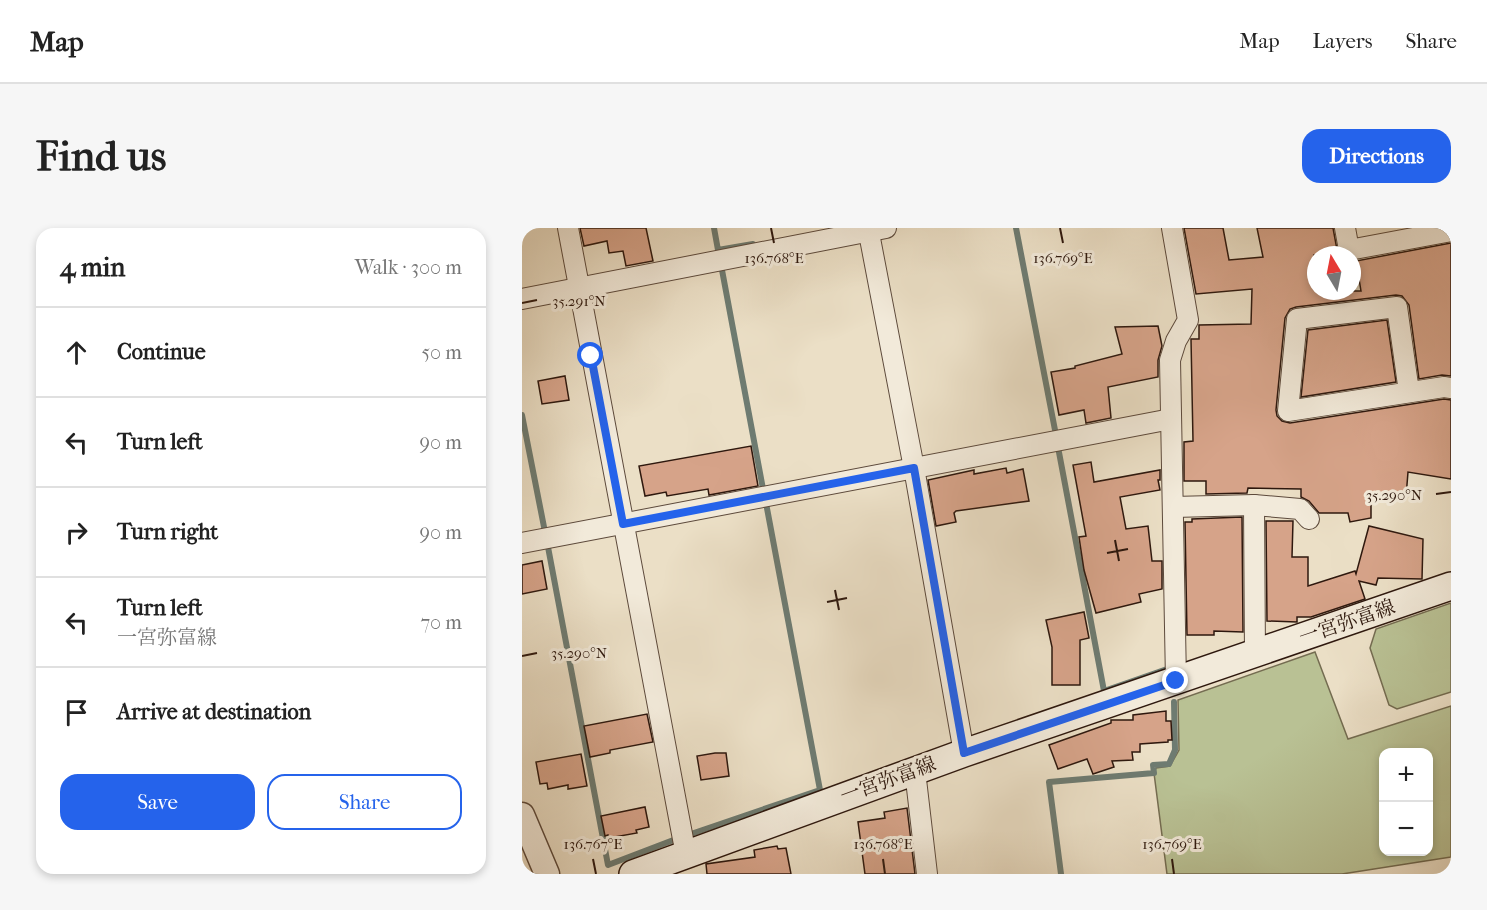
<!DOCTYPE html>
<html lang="en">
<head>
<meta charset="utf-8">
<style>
  :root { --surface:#fff; --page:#f6f6f6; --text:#222; --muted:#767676; --line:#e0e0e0; --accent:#2563eb }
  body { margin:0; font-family:"IM FELL French Canon","Noto Serif JP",serif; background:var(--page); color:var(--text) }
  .controls { position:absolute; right:18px; bottom:18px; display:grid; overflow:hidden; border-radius:12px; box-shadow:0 3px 9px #0003 }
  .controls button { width:54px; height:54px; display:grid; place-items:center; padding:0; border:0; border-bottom:2px solid var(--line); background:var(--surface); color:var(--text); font:30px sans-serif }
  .compass { position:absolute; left:785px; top:18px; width:54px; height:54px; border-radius:50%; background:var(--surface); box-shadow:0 3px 9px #0003; rotate:350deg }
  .stop { position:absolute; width:18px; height:18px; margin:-14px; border:4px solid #2563eb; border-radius:50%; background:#fff }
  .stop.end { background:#2563eb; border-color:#fff; box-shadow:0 2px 6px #0008 }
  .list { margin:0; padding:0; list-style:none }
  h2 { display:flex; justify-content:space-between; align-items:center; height:78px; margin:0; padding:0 24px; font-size:26px }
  h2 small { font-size:20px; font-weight:400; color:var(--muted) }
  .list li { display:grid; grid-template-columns:39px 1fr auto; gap:18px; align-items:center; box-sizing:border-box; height:90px; padding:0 24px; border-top:2px solid var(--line) }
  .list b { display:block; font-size:22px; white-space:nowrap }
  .list p { margin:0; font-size:20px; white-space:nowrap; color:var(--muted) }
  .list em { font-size:20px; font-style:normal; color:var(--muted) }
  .actions { display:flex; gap:12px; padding:18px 24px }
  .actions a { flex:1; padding:14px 0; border:2px solid var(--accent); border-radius:18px; text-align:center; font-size:21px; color:var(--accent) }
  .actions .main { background:var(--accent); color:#fff }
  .icon { flex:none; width:33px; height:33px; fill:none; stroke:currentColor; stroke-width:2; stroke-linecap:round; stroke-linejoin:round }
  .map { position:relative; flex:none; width:929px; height:646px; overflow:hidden; border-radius:18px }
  header { display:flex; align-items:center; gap:36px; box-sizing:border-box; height:84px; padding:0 30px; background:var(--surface); border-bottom:2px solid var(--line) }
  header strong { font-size:28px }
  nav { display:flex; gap:33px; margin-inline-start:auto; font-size:21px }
  .intro { display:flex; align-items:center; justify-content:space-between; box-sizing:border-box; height:144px; padding:0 36px }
  h1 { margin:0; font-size:42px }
  .button { padding:15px 27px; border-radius:18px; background:var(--accent); color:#fff; font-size:21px; font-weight:700 }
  main { display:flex; gap:36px; padding:0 36px }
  aside { flex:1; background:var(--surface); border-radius:18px; box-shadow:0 3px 9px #0003 }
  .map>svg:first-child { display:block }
  .green { fill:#b9c194; stroke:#746c51; stroke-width:1.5; fill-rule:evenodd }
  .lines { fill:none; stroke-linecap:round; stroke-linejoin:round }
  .stream { stroke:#6e7b71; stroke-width:6 }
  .building { fill:#d6a389; stroke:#2e180e; stroke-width:1.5 }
  .minor-casing { stroke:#5d4a3c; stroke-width:22 }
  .tertiary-casing { stroke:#5d4a3c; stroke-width:27 }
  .secondary-casing { stroke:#2e180e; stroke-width:30 }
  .minor { stroke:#f2eada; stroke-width:20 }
  .tertiary { stroke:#f2eada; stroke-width:24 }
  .secondary { stroke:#f2eada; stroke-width:27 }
  .route { stroke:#2563eb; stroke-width:8 }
  .ticks { fill:none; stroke:#2e180e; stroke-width:2 }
  .labels { text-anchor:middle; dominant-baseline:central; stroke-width:6; stroke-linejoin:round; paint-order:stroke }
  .street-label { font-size:20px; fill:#2e180e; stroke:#f2eada }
  .ticks-label { font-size:15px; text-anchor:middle; fill:#2e180e; stroke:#f2eada; stroke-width:6; stroke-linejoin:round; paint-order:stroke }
</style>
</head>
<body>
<header>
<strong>Map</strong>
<nav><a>Map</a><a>Layers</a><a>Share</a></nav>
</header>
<div class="intro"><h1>Find us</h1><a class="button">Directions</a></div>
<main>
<aside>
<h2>4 min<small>Walk · 300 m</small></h2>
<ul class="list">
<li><svg class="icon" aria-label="ahead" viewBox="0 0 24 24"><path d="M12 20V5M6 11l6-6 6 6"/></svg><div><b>Continue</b></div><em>50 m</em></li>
<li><svg class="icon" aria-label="left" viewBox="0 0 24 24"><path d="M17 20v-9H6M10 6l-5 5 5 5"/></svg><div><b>Turn left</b></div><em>90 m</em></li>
<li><svg class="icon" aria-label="right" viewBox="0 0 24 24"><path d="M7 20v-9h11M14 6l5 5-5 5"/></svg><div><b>Turn right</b></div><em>90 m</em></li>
<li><svg class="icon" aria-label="left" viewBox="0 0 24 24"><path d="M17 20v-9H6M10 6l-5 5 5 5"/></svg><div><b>Turn left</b><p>一宮弥富線</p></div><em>70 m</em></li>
<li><svg class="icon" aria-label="arrive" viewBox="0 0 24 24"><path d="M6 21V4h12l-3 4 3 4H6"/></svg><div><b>Arrive at destination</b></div></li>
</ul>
<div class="actions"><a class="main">Save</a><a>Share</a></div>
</aside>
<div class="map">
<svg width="929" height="646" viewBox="0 0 929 646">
  <rect width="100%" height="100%" fill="#ebdfc6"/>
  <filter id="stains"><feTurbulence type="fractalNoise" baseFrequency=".00333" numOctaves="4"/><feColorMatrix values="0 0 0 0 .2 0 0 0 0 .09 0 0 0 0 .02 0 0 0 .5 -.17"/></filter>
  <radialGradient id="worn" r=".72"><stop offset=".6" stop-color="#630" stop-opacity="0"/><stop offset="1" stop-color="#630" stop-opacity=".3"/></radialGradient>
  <g class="green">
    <path d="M929,375v89l-54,17 -8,-4 -19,-57 6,-19z"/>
    <path d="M793,424l33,87 103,-33v151l-109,17h-175l-13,-101 2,-5 14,-2 9,-16 -1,-50zM862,524h44v100h-44z"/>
  </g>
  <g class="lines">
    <g class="stream">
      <path d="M192,0l4,22 35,-6"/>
      <path d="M494,0l39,202"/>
      <path d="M200,42l41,219"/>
      <path d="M0,187l23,117"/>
      <path d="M536,219l46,244 66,-23"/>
      <path d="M26,319l60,318 68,-26"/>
      <path d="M166,607l132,-45 -54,-287"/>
      <path d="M539,646l-12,-92 105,-9 -1,-8 16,-1 6,-14 -1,-48"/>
    </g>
  </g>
  <g class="building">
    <path d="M58,0h66l7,33 -27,5 -3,-15 -14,2 -2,-12 -23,5z"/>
    <path d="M662,0h39l6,32 34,-3 -6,-29h76l5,27h-24l2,36h45l-5,-30 95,-18v133l-9,-1 -23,4 -10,-74 -7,-9 -6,-1 -100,12 -6,2 -5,9 -9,92 1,6 5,5 8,2 154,-24 7,1v79l-43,-7 -2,25 -35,-3v24l-21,4 -2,-9h-29l-10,-12 -8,-4v-8l-53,-1 -1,5 -41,1v-13h-22v-39l9,-1 -2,-102h8v-14l52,-1 1,-35 -56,5z"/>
    <path d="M865,92l9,62 -95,15 7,-67z"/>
    <path d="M636,98l4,20 -4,14v17l-50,10 3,31 -25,5 -2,-13 -25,5 -8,-43 24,-4v-2l47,-12 -7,-27z"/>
    <path d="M43,148l4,24 -27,4 -4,-23z"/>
    <path d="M229,218l7,40 -49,9 -1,-6 -41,7 -1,-4 -21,4 -6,-30z"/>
    <path d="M569,234l3,20 66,-12v10h-2l2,10 -40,7 6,32 22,-3 4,35h10v28l-23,5 2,8 -45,11 -12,-43 -5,-33 7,-1 -13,-71z"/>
    <path d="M484,240l1,5 16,-4 6,32 -73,10 -2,2 2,9 -20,4 -8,-46 46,-10v4z"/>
    <path d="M720,289l1,115 -29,-1v4h-27l-2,-113h7v-3z"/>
    <path d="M744,293h27l-1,36h16v29l47,-15 1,3 13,-48 54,13 -1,40 -44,-1 -2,7 -17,-4 6,18 -54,18h-14v5l-30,-1z"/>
    <path d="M20,333l5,28 -25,5v-29z"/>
    <path d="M562,384l5,26 -9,2v45h-28v-38l-6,-27z"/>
    <path d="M644,483v10h5l1,19h-4v2l-28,2v8h-8l1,8 -21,1 2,6 -21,7 -6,-15 -29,10 -9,-24 62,-22v-3h22v-5z"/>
    <path d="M125,486l6,28 -43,8v3l-20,4 -6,-31z"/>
    <path d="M193,525h11l3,23 -28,4 -4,-24z"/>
    <path d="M59,526l6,32 -19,3v-4l-20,4 -1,-6 -7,1 -4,-22z"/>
    <path d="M123,579l4,20 -13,3 1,3 -28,5 -1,-3 -3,1 -4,-20z"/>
    <path d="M385,580l8,66h-50l-7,-52 27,-4 -1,-6z"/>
    <path d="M255,618l1,3 8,-1 5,26h-84l-1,-10 49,-7 -1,-7z"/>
  </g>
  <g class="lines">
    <defs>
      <g id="minor">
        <path d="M46,0l118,627"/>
        <path d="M346,0l46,240 50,285"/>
        <path d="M650,0l16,92 -12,21 -6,19 6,321"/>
        <path d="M823,0l4,22 102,-19"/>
        <path d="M0,71l364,-71"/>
        <path d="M887,164l-12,-85 -100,12 -9,92 156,-24 7,1"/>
        <path d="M732,277l1,149"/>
        <path d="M651,279l81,-2 46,4 9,10"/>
        <path d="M0,315l649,-124"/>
        <path d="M393,543l12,103"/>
      </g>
      <path id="tertiary" d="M0,587l25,59"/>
      <path id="secondary" d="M111,646l331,-121 487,-167"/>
    </defs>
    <use href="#minor" class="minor-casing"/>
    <use href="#tertiary" class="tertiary-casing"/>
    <use href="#secondary" class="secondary-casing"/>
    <use href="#minor" class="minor"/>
    <use href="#tertiary" class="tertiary"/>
    <use href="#secondary" class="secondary"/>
  </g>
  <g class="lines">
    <path class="route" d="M69,128l32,168 291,-56 50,285 212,-72"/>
  </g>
  <path class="ticks" d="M249,0l3,15M538,0l3,15M0,75l15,-3M914,266l15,-2M593,312l4,21M585,325l21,-4M313,362l4,20M305,374l20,-4M0,428l15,-3M71,631l3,15M361,631l2,15M650,631l2,15"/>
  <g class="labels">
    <g class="street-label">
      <text transform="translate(825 394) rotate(-19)">一宮弥富線</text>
      <text transform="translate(366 552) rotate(-20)">一宮弥富線</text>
    </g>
  </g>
  <g class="ticks-label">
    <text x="252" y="35">136.768°E</text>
    <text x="541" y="35">136.769°E</text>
    <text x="57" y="78">35.291°N</text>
    <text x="872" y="272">35.290°N</text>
    <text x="57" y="430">35.290°N</text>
    <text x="71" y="621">136.767°E</text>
    <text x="361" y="621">136.768°E</text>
    <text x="650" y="621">136.769°E</text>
  </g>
  <rect width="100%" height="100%" filter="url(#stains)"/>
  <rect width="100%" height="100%" fill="url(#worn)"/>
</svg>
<div class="controls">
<button>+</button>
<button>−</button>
</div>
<svg class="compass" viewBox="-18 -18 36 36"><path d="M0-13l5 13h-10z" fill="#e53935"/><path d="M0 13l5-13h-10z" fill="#767676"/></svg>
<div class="stop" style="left:69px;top:128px"></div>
<div class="stop end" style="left:654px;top:453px"></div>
</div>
</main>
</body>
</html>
